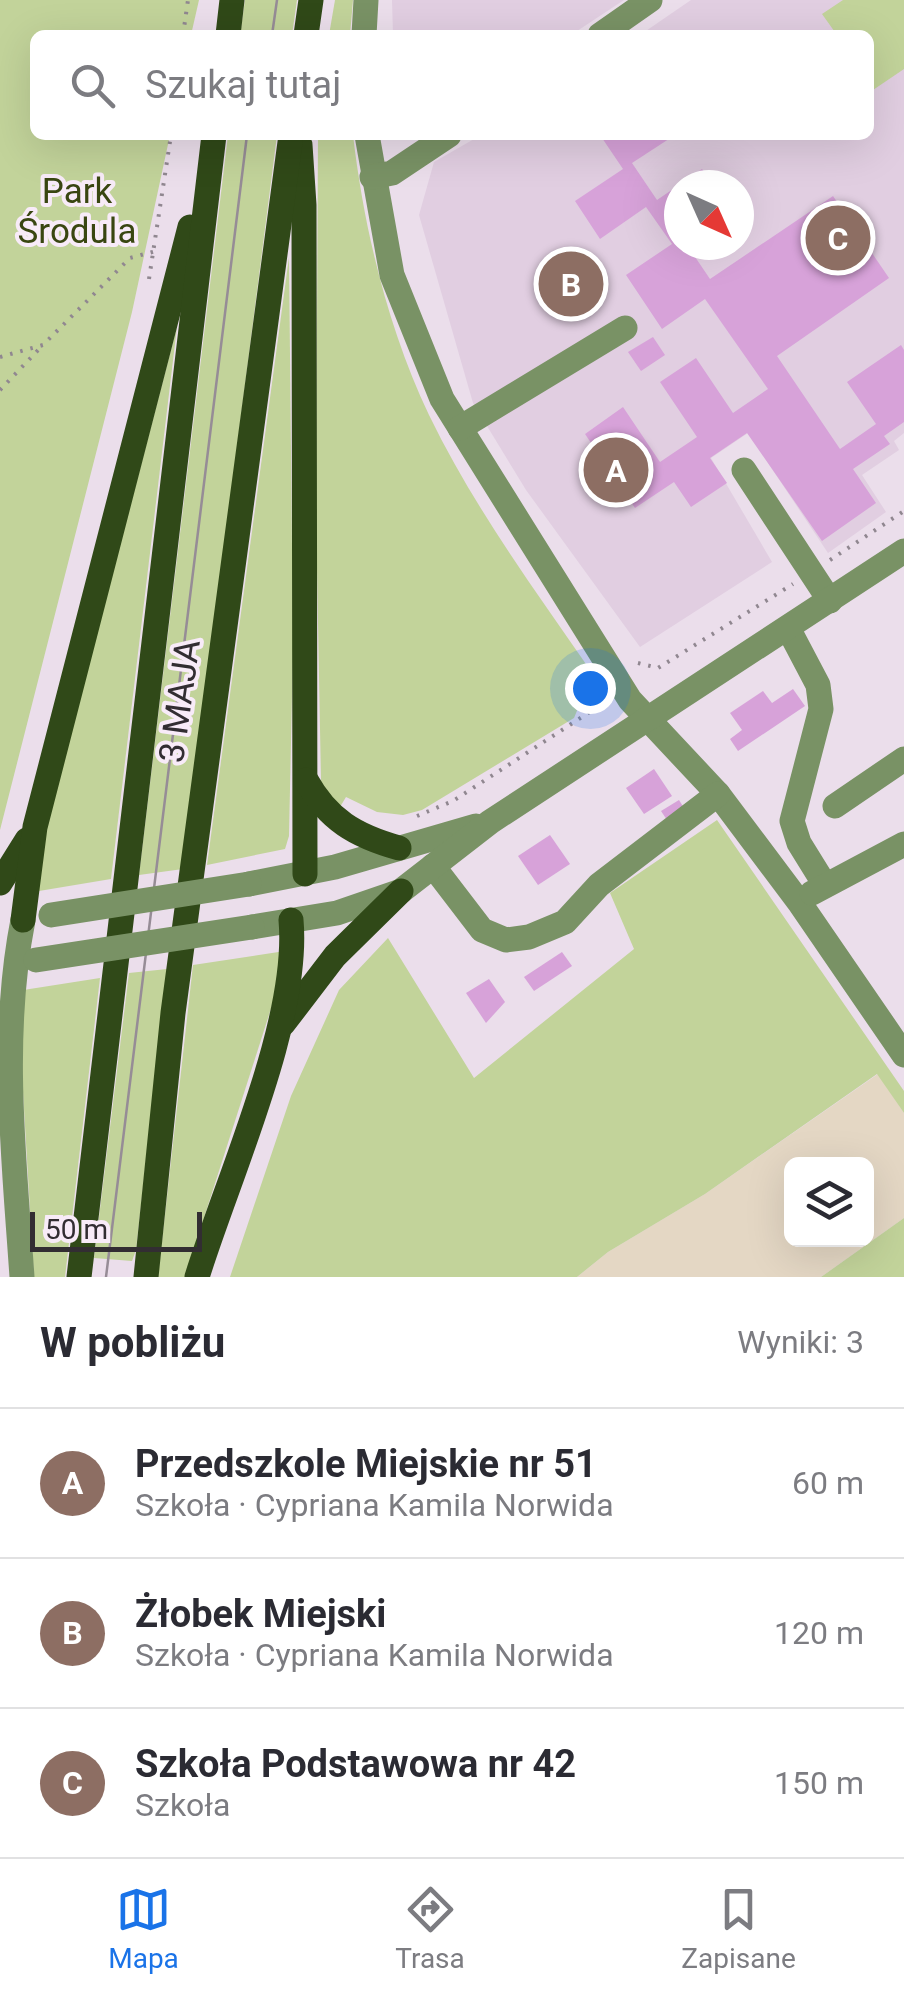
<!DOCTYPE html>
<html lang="pl">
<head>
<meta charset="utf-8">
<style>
  :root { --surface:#fff; --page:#f7f7f7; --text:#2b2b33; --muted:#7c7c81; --line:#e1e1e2; --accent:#1a73e8 }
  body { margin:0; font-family:Roboto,sans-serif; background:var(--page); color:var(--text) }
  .controls { position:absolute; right:30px; bottom:30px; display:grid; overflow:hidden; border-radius:15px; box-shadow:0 10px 40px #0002 }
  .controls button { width:90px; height:90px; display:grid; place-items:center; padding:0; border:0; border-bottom:2px solid var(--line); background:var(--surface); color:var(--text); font:50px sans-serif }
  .compass { position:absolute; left:664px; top:170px; width:90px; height:90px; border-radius:50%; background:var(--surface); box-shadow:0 10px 40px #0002; rotate:135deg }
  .scale { position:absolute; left:30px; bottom:25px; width:172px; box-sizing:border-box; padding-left:10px; border:5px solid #322d32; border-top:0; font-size:28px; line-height:35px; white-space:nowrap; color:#322d32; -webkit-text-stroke:8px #f8ebf8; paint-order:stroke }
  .you { position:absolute; left:590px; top:688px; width:35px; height:35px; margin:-25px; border:8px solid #fff; border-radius:50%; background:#1a73e8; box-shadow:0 0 0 15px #1a73e833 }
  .badge { display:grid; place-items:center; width:65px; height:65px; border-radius:50%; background:var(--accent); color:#fff; font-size:32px; font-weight:700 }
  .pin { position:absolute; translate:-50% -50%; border:5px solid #fff; box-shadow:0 2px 10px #0006 }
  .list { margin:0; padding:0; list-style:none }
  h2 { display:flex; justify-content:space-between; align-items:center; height:130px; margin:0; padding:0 40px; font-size:42px }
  h2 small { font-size:32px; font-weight:400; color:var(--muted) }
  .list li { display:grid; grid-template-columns:65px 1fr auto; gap:30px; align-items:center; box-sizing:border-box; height:150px; padding:0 40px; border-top:2px solid var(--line) }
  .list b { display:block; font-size:38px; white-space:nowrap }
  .list p { margin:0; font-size:32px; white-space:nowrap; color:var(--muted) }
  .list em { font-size:32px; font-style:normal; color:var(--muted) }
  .icon { flex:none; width:55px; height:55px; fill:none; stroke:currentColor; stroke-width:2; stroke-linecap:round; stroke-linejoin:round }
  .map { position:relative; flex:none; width:904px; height:1277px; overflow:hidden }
  .search { position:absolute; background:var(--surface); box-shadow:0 10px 40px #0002; left:30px; right:30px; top:30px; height:110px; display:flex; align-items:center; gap:25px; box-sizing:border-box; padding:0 35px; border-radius:15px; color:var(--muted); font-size:38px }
  .sheet { height:580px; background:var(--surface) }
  nav { display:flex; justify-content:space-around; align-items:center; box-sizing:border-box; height:140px; border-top:2px solid var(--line); background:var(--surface); font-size:28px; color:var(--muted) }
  nav a { display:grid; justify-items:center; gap:5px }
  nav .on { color:var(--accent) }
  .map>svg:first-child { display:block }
  .built { fill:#e1cee1; fill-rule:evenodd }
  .industrial { fill:#e4d7c4; fill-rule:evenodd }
  .green { fill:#c2d39a }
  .building { fill:#d7a2d9 }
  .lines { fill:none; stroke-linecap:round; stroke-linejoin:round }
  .path { stroke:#908790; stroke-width:4; stroke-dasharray:2.5 8; stroke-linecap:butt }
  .minor { stroke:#799265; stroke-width:25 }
  .major { stroke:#304918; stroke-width:25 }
  .tram { stroke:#968c96; stroke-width:2.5 }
  .minor-bridge { stroke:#799265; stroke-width:25 }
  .labels { text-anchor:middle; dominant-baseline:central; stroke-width:8; stroke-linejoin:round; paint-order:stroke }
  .park-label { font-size:35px; fill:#394611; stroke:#f8ebf8 }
  .street-label { font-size:35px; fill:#322d32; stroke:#f8ebf8 }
</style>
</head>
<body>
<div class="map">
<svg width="904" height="1277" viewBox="0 0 904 1277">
  <rect width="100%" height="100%" fill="#ebdeeb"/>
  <g class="built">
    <path d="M392,0h232l-53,35h-178z"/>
    <path d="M691,0h213v433l-10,8 5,9 -37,25 24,37 -58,41 -80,-120 -37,25 61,104 -132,85 -114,-157 -53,-87 -54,-188 15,-53 47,-27h388v-100h-229zM679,185h60v60h-60z"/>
  </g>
  <path class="industrial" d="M878,1074l26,39v105l-83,59h-244l31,-25 97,-58zM792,1164h74v76h-74z"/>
  <g class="green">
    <path d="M0,0h199l-8,35h-156v100h135l-38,177 -132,518z"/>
    <path d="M245,0h52l-5,35h-52z"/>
    <path d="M335,0h18l-3,35h-21z"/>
    <path d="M843,0h61v69l-31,21 -4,-55h-32l-15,-21z"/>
    <path d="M228,135h49l-94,734 -44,6z"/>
    <path d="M318,135h35c11,94 35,194 76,280 43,89 103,171 159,252l-8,7 8,10 -14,34 -152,92 -19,5 -26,-3 -31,-15 -9,15 -16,-30 -5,-266z"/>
    <path d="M289,257l4,392 -4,187 -4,13 -78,16z"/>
    <path d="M177,327l-66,552 -72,12 -5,-17z"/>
    <path d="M717,820l187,271v22l-27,-39 -172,120 -97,58 -31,25h-347l61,-181 48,-106 49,-52 86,140 160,-129 -24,-56z"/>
    <path d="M285,951l-1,17 -99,309h-27l35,-312z"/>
    <path d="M167,969l-31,281 -4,11 -38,-3 35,-285z"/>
    <path d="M100,978l-35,299h-31l-17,-286z"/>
    <path d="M904,1218v59h-83z"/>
  </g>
  <g class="building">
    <path d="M600,135h75l-43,28 25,37 22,-15v60h8l23,34 123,-83 56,82 -112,78 63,93 36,-25 -29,-42 54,-37 3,5v72l-20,14 6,8 -37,25 23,34 -54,38 -75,-108 -37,25 17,25 -36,24 -17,-25 -39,26 -50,-74 38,-27 37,55 37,-25 -37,-55 36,-24 37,55 35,-24 -63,-90 -43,30 -36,-54 46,-31 -26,-37 -46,32 -25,-38 48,-32z"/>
    <path d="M702,169l11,16h-34z"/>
    <path d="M653,337l12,18 -24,16 -13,-19z"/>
    <path d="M793,689l12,17 -67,45 -8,-12 12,-9 -12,-17 33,-22 9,12z"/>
    <path d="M654,769l18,27 -28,18 -18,-26z"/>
    <path d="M679,800l5,8 -17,12 -6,-9z"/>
    <path d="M550,835l20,29 -32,21 -20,-29z"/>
    <path d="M562,952l10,14 -38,25 -10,-14z"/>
    <path d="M489,979l16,23 -19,21 -20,-30z"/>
  </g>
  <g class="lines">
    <g class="path">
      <path d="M443,32l1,3"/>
      <path d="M183,35l5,-35"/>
      <path d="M149,279l22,-144"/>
      <path d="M0,357l43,-12 87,-87 26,-7"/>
      <path d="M0,390l42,-44"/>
      <path d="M830,560l74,-49"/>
      <path d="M638,663l20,5 135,-84"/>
      <path d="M417,816l36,-15 152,-99"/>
    </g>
    <g class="minor">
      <path d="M364,35l2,-35"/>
      <path d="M600,35l50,-35"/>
      <path d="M367,135l25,140 50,124 188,301 88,94 81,108 105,153"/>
      <path d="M372,177l20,-4 57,-38"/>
      <path d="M460,428l165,-100"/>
      <path d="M744,470l86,131"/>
      <path d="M788,628l30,57 3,24 -29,112 7,22 26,42"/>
      <path d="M835,806l69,-47"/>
      <path d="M433,866l49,64 24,10 23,-3 36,-15 34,-37 119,-91"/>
      <path d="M249,884l86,-17 141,-41"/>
      <path d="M812,893l92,-49"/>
      <path d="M252,927l85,-14 64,-22 89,-69 414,-271"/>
      <path d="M22,1277c-8,-119 -22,-240 1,-357"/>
    </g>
    <g class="major">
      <path d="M228,35l4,-35"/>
      <path d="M306,35l5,-35"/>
      <path d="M300,145l4,60 1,669"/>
      <path d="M306,780c22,40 50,56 93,68"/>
      <path d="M0,883l27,-43"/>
      <path d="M23,920l12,-93 155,-600"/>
      <path d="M283,1024l52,-68 66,-65"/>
      <path d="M79,1277l135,-1142"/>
      <path d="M146,1277l27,-264 118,-878"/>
      <path d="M197,1277c31,-100 103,-256 94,-357"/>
    </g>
    <g class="tram">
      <path d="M272,35l5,-35"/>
      <path d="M106,1277l141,-1142"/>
    </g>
    <g class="minor-bridge">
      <path d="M51,915l198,-31"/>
      <path d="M36,960l216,-33"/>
    </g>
  </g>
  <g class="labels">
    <g class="park-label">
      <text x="77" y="191">Park<tspan x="77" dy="40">Środula</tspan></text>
    </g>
    <g class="street-label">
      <text transform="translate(180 701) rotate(-82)">3 MAJA</text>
    </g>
  </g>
</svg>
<div class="controls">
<button><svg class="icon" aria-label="layers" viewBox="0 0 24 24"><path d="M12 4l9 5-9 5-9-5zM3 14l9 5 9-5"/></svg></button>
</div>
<svg class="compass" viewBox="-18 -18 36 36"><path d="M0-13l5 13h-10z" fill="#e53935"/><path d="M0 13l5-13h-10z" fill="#7c7c81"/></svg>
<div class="scale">50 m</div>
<div class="you"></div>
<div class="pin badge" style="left:616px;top:470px;background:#8d6e63">A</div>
<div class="pin badge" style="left:571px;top:284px;background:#8d6e63">B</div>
<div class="pin badge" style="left:838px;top:238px;background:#8d6e63">C</div>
<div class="search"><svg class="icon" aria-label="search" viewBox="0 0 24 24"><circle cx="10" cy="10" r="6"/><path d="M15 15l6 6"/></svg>Szukaj tutaj</div>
</div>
<section class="sheet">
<h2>W pobliżu<small>Wyniki: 3</small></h2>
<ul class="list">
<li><span class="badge" style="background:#8d6e63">A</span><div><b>Przedszkole Miejskie nr 51</b><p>Szkoła · Cypriana Kamila Norwida</p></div><em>60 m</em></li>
<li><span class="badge" style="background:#8d6e63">B</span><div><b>Żłobek Miejski</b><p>Szkoła · Cypriana Kamila Norwida</p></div><em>120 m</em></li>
<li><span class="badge" style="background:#8d6e63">C</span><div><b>Szkoła Podstawowa nr 42</b><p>Szkoła</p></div><em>150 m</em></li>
</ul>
</section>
<nav>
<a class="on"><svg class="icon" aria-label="map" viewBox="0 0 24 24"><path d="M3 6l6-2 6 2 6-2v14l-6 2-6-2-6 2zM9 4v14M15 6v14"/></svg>Mapa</a>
<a><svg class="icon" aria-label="directions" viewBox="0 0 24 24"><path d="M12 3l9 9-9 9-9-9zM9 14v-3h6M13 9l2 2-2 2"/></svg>Trasa</a>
<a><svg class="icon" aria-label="saved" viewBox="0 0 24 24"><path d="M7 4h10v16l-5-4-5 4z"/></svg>Zapisane</a>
</nav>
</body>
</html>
